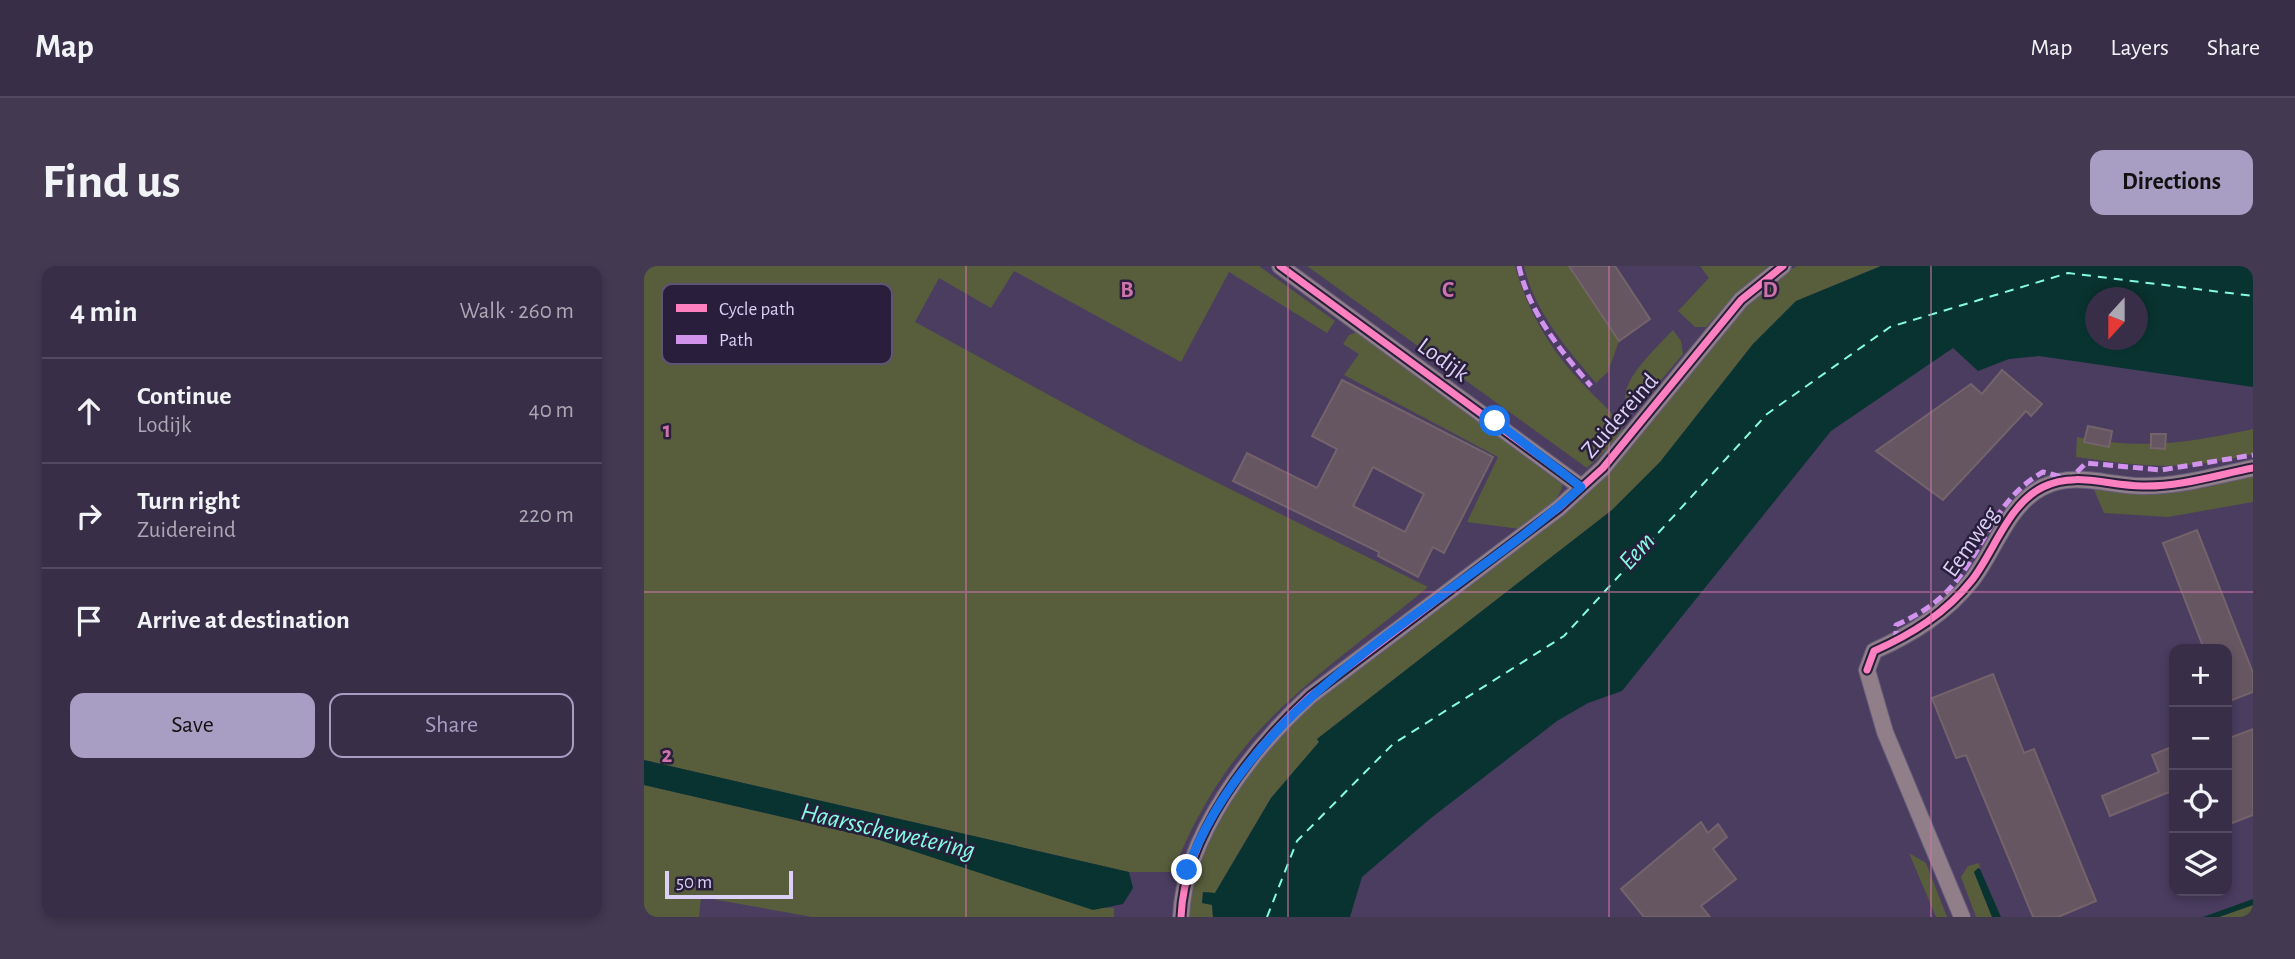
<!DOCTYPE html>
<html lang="en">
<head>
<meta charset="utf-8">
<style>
  :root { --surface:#382e48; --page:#433a52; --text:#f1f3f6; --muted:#aba8b4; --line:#524a60; --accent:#a89dc2 }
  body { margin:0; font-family:"Alegreya Sans",sans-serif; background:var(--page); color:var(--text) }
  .controls { position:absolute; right:21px; bottom:21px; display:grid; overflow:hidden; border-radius:14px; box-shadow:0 4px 10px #0003 }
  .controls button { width:63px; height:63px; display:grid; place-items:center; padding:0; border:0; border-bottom:2px solid var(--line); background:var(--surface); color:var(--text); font:35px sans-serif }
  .compass { position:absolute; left:1441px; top:21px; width:63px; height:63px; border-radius:50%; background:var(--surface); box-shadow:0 4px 10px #0003; rotate:201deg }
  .scale { position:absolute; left:21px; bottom:18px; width:128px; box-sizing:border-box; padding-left:7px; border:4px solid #dbd0f6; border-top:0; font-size:19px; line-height:24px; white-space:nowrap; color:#dbd0f6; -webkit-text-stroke:5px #291f3c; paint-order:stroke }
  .stop { position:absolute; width:21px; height:21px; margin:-16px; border:5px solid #1a73e8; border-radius:50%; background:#fff }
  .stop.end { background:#1a73e8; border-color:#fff; box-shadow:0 2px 7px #0008 }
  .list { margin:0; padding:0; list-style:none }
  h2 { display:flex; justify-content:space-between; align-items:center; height:91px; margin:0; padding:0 28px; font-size:30px }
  h2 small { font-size:23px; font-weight:400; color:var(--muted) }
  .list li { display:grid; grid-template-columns:46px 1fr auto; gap:21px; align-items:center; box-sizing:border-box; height:105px; padding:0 28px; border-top:2px solid var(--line) }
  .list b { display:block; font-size:26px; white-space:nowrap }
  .list p { margin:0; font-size:23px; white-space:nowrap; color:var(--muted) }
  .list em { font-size:23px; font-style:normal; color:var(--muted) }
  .actions { display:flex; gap:14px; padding:21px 28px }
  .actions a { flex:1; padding:16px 0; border:2px solid var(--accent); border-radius:14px; text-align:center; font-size:24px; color:var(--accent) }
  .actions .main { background:var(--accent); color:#111 }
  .icon { flex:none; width:38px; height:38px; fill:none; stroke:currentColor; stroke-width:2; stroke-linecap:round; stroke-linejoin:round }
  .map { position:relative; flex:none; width:1609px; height:651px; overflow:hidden; border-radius:14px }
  header { display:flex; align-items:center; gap:42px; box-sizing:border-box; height:98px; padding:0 35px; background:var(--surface); border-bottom:2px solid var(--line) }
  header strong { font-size:33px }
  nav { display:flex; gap:38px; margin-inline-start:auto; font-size:24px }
  .intro { display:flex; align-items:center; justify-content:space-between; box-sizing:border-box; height:168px; padding:0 42px }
  h1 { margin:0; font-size:49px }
  .button { padding:18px 32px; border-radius:14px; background:var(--accent); color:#111; font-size:24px; font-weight:700 }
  main { display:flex; gap:42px; padding:0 42px }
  aside { flex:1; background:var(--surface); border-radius:14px; box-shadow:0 4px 10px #0003 }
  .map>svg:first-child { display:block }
  .green { fill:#585e3c }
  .water { fill:#093330; fill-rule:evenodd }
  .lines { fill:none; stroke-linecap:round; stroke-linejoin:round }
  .ferry { stroke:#84fbe3; stroke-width:2; stroke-dasharray:9 7; stroke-linecap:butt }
  .building { fill:#655662; stroke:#74636a; stroke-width:2; fill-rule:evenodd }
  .minor-casing { stroke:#655a79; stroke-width:18 }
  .minor { stroke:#907e89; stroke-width:16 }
  .quiet { stroke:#d193ec; stroke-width:5; stroke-dasharray:10 5; stroke-linecap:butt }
  .cycleway-casing { stroke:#291f3c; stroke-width:11 }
  .cycleway { stroke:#ff80c0; stroke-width:7 }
  .route { stroke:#1a73e8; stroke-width:9 }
  .grid { fill:none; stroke:#ce74a8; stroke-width:2; stroke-opacity:0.55 }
  .labels { text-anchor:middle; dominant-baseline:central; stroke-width:5; stroke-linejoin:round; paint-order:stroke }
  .street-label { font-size:24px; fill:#dbd0f6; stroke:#291f3c }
  .water-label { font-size:26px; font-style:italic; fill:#84fbe3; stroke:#291f3c }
  .key { fill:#291f3c; stroke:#5e5474; stroke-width:2 }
  .key-label { font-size:19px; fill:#dbd0f6 }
  .grid-label { font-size:23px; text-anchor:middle; font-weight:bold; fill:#ce74a8; stroke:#291f3c; stroke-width:5; stroke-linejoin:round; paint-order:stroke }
</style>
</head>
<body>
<header>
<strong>Map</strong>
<nav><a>Map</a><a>Layers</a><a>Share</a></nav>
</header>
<div class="intro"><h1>Find us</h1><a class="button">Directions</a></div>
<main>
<aside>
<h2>4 min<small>Walk · 260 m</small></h2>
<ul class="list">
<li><svg class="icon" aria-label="ahead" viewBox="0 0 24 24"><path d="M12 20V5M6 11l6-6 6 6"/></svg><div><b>Continue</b><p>Lodijk</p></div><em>40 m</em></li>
<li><svg class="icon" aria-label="right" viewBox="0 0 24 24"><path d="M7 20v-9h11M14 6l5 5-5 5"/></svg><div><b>Turn right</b><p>Zuidereind</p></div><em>220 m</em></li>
<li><svg class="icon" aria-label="arrive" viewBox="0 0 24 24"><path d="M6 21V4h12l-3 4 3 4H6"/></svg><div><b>Arrive at destination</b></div></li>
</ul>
<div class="actions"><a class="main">Save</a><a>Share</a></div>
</aside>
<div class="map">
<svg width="1609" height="651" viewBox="0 0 1609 651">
  <rect width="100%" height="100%" fill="#4a3d60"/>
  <g class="green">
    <path d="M0,0h615l76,55 -8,12 -98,-61 -48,90 -167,-91 -23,37 -52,-30 -24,44 222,121 291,144c-49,41 -107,82 -152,126 -46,44 -81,101 -103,159h-44l-485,-112z"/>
    <path d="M663,0h208c13,46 34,82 67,117 13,15 35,31 42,50l-37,35z"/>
    <path d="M880,0h45l50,75 -11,31 -12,11c-29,-34 -62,-72 -72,-117z"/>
    <path d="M1056,0h69l-33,28 -30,33h-11l-17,-16 31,-33z"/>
    <path d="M1153,0h84l-85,35 -43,43 -93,118 -48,48 -295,229 2,3 -48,56 -56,95 -12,-1 -1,11 10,1 1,13h-25c6,-82 62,-151 118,-208l307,-243 125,-154 43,-37z"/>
    <path d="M1029,64l8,11 2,13 -49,58 -5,-2c-17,-24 28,-62 44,-80z"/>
    <path d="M713,66l206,150c-3,22 -26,34 -43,47l-53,-7 31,-65 -154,-82 15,-21 -16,-10 6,-9z"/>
    <path d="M1609,163v25c-70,17 -107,13 -177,3l1,-20c68,13 110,6 176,-8z"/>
    <path d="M1609,210v26l-85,15 -64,-4 -11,-26h109z"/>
    <path d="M0,519l229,53 228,70h13v9h-302l-111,-20 -2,20h-55z"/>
    <path d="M1265,587l17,10 21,54h-11z"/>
    <path d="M1335,597l1,6 -6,3 18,45h-16l-15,-40 7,-11z"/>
    <path d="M1609,639l-2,12h-32z"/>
  </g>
  <g class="water">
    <path d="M1237,0h372v121l-214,-31 -30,3 -31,12 -25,-23 -122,83 -209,260 -34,12 -31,18 -126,97 -69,59 -12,40h-137l-1,-12 -10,-2 1,-11 12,1 56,-95 48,-56 -2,-3 295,-229 48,-48 93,-118 43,-43zM1451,32h42v42h-42z"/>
    <path d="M0,494l485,112 4,16 -10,16 -30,6 -220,-72 -229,-53z"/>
    <path d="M1334,602l2,1 21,48h-9l-18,-45z"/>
    <path d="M1609,633v6l-34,12h-16z"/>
  </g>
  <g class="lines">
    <path class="ferry" d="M623,651l30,-76 96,-97 171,-108 203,-222 123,-87 178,-54 185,23"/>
  </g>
  <g class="building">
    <path d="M925,0h46l35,53 -31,22z"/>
    <path d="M1358,104l40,34 -11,12 -5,-5 -83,89 -67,-49 95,-67 11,10z"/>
    <path d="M698,114l151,77 -49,96 -11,-6 -15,30 -40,-21 1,-4 -146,-71 14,-28 70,35 20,-39 -25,-13zM729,201l51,27 -19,38 -52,-26z"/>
    <path d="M1444,160l24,5 -3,16 -25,-5z"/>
    <path d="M1507,168h15l-1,15 -14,-1z"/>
    <path d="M1553,264l56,143v19l-26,10v-53h-23l-41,-106z"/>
    <path d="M1349,408l31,79 10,-4 62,152 -38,16h-25l-67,-162 -10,3 -24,-60z"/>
    <path d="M1609,463v86l-26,10v-86z"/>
    <path d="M1530,480v44l-64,26 -8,-20 57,-24 -7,-17z"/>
    <path d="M1057,556l7,11 10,-9 9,13 -14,12 23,30 -35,27 9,11h-66l-23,-28z"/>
  </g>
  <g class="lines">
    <defs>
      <g id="minor">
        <path d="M636,0l301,221"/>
        <path d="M537,651c3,-81 71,-168 129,-221l249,-188 44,-40 138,-168 42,-34"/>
        <path d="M1318,651l-77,-185 -18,-62 7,-19c38,-17 72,-38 98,-71 22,-28 36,-76 71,-93 32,-16 66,-1 99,-1 37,1 75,-11 111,-18"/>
      </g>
    </defs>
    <use href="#minor" class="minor-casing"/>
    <use href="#minor" class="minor"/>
    <g class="quiet">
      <path d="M875,0c10,47 42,85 72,120"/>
      <path d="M1252,375v-16c22,-10 41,-21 57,-40 34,-40 41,-85 90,-113l27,7 16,-16 75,7 92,-15"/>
    </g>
    <defs>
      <g id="cycleway">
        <path d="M636,0l301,221"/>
        <path d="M1223,404l7,-19c38,-17 72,-38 98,-71 22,-28 36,-76 71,-93 32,-16 66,-1 99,-1 37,1 75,-11 111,-18"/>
        <path d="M537,651c3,-81 71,-168 129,-221l249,-188 44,-40 138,-168 42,-34"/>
      </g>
    </defs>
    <use href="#cycleway" class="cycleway-casing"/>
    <use href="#cycleway" class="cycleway"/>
  </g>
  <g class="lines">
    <path class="route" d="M543,604c66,-178 262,-263 394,-383l-86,-66"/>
  </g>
  <path class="grid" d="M322,0v651M644,0v651M965,0v651M1287,0v651M0,326h1609"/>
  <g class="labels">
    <g class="street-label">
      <text transform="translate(799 94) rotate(36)">Lodijk</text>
      <text transform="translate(976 150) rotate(-49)">Zuidereind</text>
      <text transform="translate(1327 276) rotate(-55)">Eemweg</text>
    </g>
    <g class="water-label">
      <text transform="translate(993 285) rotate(-48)">Eem</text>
      <text transform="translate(244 565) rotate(13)">Haarsschewetering</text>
    </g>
  </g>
  <rect x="18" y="18" width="230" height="80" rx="10" class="key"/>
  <rect x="32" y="38" width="31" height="8" fill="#ff80c0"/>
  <rect x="32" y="69" width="31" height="9" fill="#d193ec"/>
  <g class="key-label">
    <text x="75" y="49">Cycle path</text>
    <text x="75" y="80">Path</text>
  </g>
  <g class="grid-label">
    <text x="483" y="31">B</text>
    <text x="804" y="31">C</text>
    <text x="1126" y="31">D</text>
    <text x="23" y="171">1</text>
    <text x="23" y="496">2</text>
  </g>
</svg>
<div class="controls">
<button>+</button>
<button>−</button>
<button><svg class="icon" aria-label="locate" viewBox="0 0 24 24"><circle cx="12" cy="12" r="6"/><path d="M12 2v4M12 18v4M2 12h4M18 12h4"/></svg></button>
<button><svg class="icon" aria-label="layers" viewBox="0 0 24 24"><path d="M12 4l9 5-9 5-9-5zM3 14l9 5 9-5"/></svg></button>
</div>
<svg class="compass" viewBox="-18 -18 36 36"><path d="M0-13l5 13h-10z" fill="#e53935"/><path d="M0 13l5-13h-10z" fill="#aba8b4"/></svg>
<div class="scale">50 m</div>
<div class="stop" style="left:851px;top:155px"></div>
<div class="stop end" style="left:543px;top:604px"></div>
</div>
</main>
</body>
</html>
